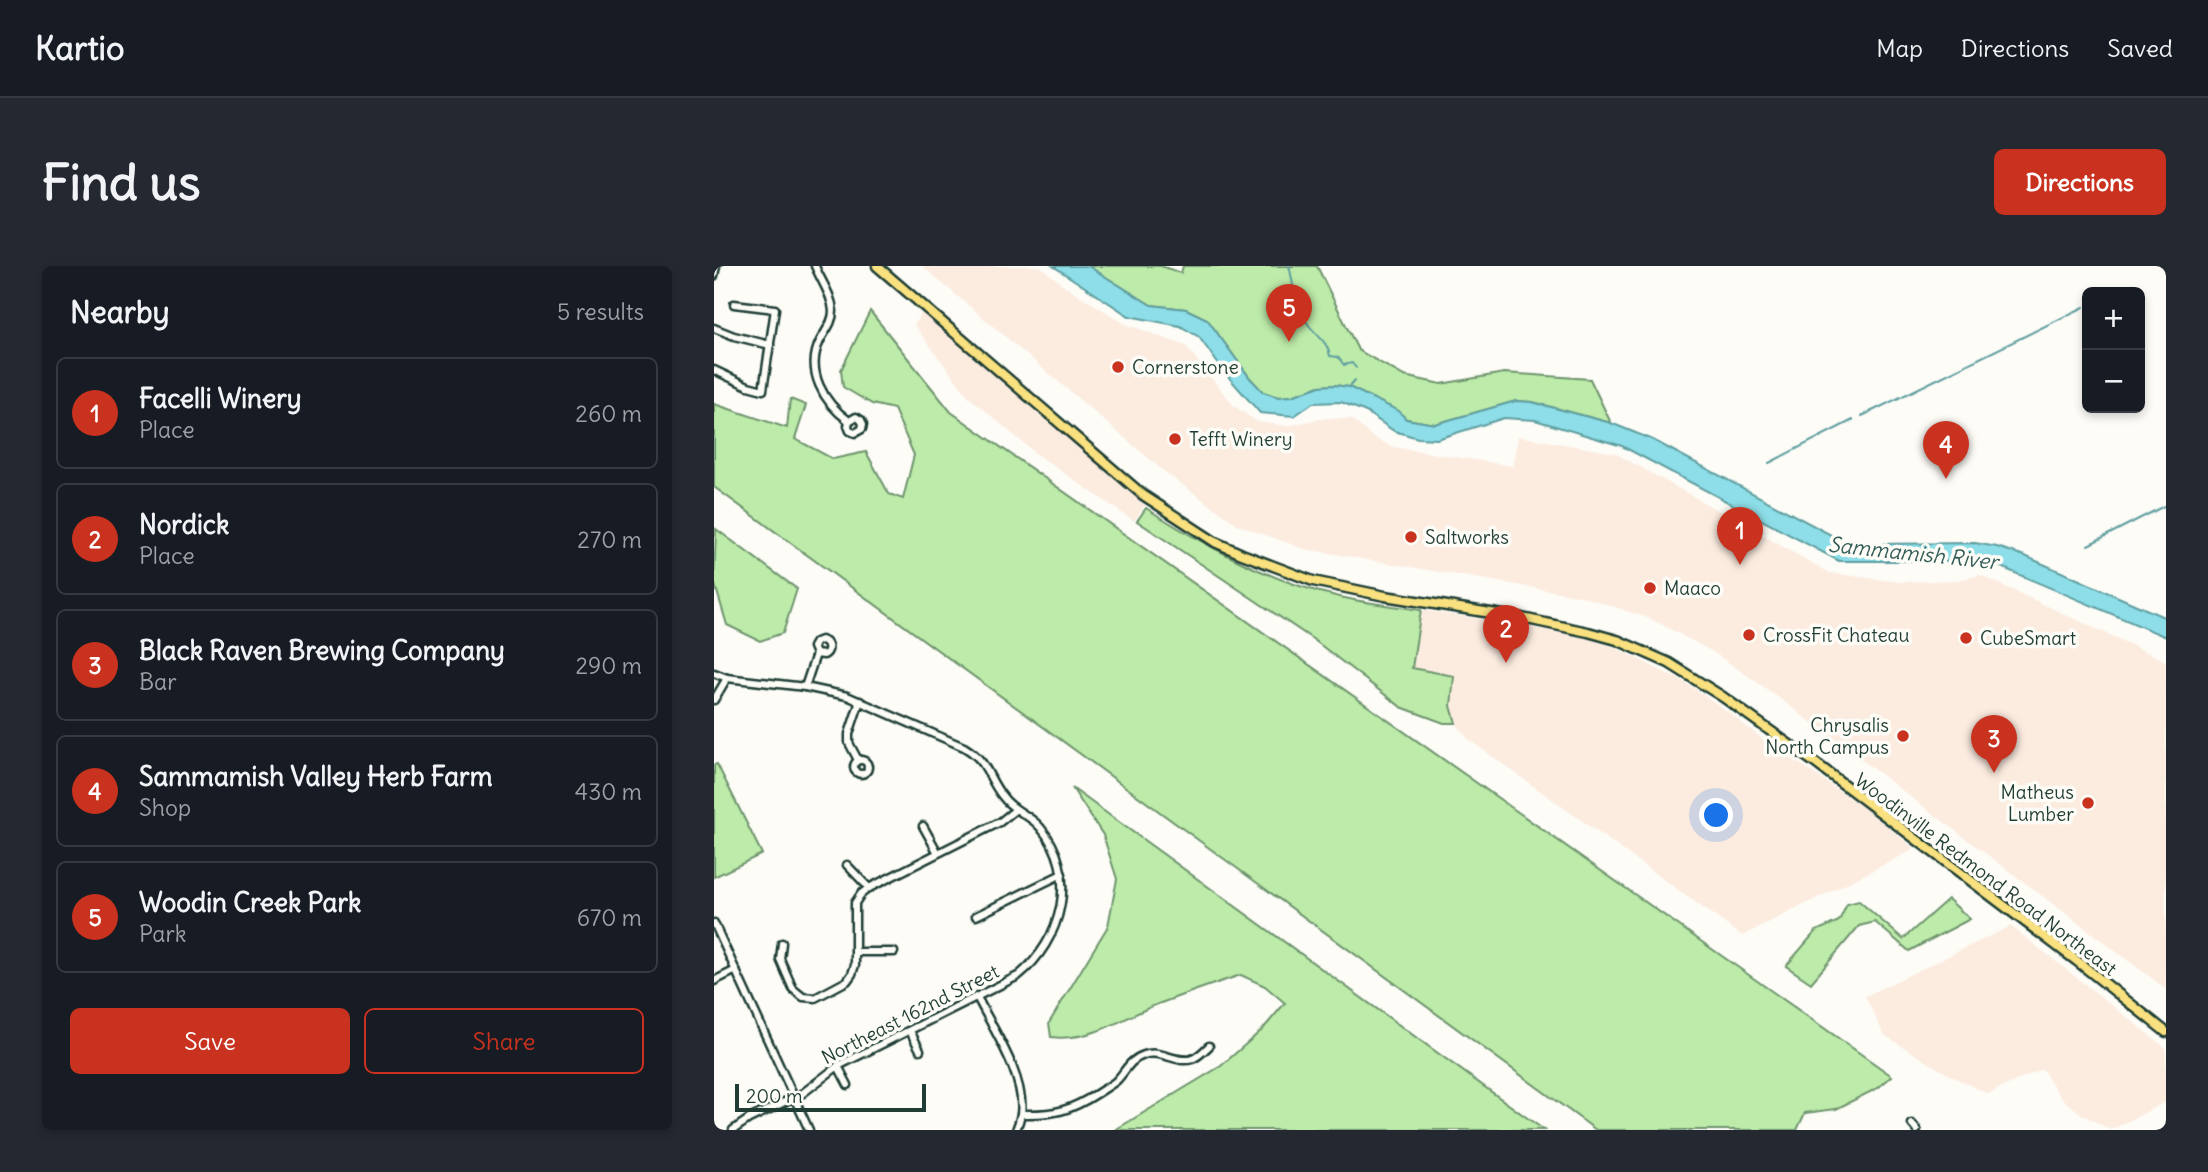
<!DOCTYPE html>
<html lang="en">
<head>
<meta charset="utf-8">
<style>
  :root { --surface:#171b24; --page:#242831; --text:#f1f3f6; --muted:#9ea1a6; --line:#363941; --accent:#c8321e }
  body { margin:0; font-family:Delius,sans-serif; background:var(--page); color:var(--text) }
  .controls { position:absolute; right:21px; top:21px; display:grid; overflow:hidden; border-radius:10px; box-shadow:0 4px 10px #0003 }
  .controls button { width:63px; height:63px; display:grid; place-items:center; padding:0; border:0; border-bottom:2px solid var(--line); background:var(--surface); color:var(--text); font:35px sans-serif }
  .scale { position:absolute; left:21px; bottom:18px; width:191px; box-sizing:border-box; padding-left:7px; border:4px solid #1f3d34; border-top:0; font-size:19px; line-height:24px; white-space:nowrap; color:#1f3d34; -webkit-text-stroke:5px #fdfcf7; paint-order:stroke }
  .you { position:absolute; left:1003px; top:550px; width:24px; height:24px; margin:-18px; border:5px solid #fff; border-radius:50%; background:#1a73e8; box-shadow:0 0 0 10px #1a73e833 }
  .badge { display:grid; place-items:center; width:46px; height:46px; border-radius:50%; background:var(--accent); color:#fff; font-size:23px; font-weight:700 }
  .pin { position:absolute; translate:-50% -58px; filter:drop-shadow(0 2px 4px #0008) }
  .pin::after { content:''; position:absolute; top:37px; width:24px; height:21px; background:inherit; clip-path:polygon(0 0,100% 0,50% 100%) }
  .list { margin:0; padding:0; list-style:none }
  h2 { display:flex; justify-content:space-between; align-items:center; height:91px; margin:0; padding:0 28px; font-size:30px }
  h2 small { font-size:23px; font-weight:400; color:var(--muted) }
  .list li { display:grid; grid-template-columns:46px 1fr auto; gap:21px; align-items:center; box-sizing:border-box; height:112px; margin:0 14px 14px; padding:0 14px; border:2px solid var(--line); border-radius:10px }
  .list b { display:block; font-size:26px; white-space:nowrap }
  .list p { margin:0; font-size:23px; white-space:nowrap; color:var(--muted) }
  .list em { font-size:23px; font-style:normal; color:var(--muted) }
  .actions { display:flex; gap:14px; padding:21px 28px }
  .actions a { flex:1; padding:16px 0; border:2px solid var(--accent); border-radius:10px; text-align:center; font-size:24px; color:var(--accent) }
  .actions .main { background:var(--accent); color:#fff }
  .map { position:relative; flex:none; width:1452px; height:864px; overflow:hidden; border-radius:10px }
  header { display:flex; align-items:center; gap:42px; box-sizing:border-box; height:98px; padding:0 35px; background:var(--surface); border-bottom:2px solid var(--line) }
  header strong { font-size:33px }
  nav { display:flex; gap:38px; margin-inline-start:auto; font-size:24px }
  .intro { display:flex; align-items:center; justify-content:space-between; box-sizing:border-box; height:168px; padding:0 42px }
  h1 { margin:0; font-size:49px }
  .button { padding:18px 32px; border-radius:10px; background:var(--accent); color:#fff; font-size:24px; font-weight:700 }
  main { display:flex; gap:42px; padding:0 42px }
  aside { flex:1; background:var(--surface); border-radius:10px; box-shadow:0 4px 10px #0003 }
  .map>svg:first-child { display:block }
  .built { fill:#fcece0 }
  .green { fill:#bdeba9; stroke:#6e946e; stroke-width:2 }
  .water { fill:#8ddee8; stroke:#619ea0; stroke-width:2 }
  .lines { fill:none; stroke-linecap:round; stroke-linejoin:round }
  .stream { stroke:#619ea0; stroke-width:2 }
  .minor-casing { stroke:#1f3d34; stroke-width:11 }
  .major-casing { stroke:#1f3d34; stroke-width:13 }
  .minor { stroke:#fdfcf7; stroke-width:6 }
  .major { stroke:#fae180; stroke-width:8 }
  .poi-dot { fill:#c8321e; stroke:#fdfcf7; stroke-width:2.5 }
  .labels { text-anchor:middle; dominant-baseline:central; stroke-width:7; stroke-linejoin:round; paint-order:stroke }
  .poi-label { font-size:19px; fill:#1f3d34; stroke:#fdfcf7; text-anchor:start }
  .street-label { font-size:19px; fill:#1f3d34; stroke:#fdfcf7 }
  .water-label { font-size:21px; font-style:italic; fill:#355d58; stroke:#fdfcf7 }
</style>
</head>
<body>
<header>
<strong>Kartio</strong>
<nav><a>Map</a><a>Directions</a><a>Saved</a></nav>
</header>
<div class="intro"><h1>Find us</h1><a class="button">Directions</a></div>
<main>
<aside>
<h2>Nearby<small>5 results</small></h2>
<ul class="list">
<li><span class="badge">1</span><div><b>Facelli Winery</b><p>Place</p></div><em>260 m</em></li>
<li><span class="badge">2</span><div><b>Nordick</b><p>Place</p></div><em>270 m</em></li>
<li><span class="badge">3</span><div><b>Black Raven Brewing Company</b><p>Bar</p></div><em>290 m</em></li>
<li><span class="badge">4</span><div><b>Sammamish Valley Herb Farm</b><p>Shop</p></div><em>430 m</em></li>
<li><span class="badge">5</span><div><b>Woodin Creek Park</b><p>Park</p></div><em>670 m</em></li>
</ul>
<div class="actions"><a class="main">Save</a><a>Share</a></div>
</aside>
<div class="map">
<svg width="1452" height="864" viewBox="0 0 1452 864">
  <rect width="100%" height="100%" fill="#fdfcf7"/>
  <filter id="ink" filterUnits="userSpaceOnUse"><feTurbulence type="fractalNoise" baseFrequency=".0143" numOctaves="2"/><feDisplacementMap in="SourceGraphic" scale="14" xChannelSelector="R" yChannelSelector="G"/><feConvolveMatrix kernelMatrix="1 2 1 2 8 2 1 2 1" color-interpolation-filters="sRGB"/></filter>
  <g filter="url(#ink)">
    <g class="built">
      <path d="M208,0h118l23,19 63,39 60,22 49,61 23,15 28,4 39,-8 27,1 20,18 21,10 120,19 5,-30 97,17 215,120 70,9 58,-2 22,-5 186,86v328l-395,-297 -58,-40 -62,-33 -70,-23 -277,-47 -66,-24 -72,-52z"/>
      <path d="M208,46l223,193 -11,16 -98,-67 -68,-58 -54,-71z"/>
      <path d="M707,344l98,15 67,13 28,9 70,35 36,24 54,42 29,18 68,47 44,36 -173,87 -274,-197 -12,-16 -5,-17 3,-30 -42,-8z"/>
      <path d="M1297,660l155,122v54l-55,28 -28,-15 -22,-17 -19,-29 -54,25 -39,-19 -65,-40 -19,-39z"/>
    </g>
    <g class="green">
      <path d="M374,0h73l20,7 2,-7h134l41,84 46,26 37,8 63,-11 86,6 21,44 -78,-21 -17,-1 -81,23 -29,-5 -8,-8 -49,-24 -15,-2 -14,1 -28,10 -14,1 -15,-5 -13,-14 -43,-59 -21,-10 -35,-4z"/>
      <path d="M156,45l81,101 941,664 -14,12 -42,21 -31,4 -8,17h-201l-882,-643v-83l73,24 3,-29 16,6 -11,34 38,20 33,-7 23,42 14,5 11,-44 -20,-46 -22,-5 -29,-17 -2,-17z"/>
      <path d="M432,242c58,37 122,73 190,88 28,7 57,10 85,14l-9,58 42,8 -3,30 5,17h-12l-43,-16 -87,-67 -177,-119z"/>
      <path d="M2,263l81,60 -14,44 -23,8 -33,-16 -13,-44z"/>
      <path d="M3,498l45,90 -48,23v-112z"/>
      <path d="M358,522l472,342h-429l106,-64 42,-37 22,-26 -20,-17 -24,-11c-28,9 -56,19 -83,29 -36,14 -67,38 -107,33l-2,-14 59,-97 9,-47 -14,-44z"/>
      <path d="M1234,633l22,20 -61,32 -34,-29 -16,4 -48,57 -25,-17 30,-35 23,-10 8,-17 12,-3 44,38z"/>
    </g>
    <path class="water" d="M339,0h35l63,39 35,4 21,10 43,59 13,14 15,5 14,-1 28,-10 14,-1 15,2 50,24 7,8 29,5 81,-23 16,1 79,21 42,17 191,102 23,2 108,-1 22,4 28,9 141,62v19l-172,-73 -30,-3h-125l-217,-115 -87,-26 -31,-2 -67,21 -19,-1 -24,-7 -28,-19 -25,-10 -28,1 -19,13 -34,-3 -36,-41 -25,-35 -19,-11 -51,-10z"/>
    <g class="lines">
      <g class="stream">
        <path d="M575,0c7,25 2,35 19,58 8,11 21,19 22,32l8,1 6,8 8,-2 4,5"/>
        <path d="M635,121l6,-7"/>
        <path d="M1148,150l222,-109"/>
        <path d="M1055,197l84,-43"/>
        <path d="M1374,279l78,-40"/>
      </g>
      <defs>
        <g id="minor">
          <path d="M101,0c6,15 17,29 18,45 0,12 -8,20 -13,30 -15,30 4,62 29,80l7,-4 5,3 2,4 -1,5 -7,4 -5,-2 -2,-5 1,-5"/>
          <path d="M0,10l2,-10"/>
          <path d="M0,62l20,8 36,9"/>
          <path d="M0,104l34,16 15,4 12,-81 -41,-5"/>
          <path d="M0,407l13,5 78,9 42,9 117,51c26,16 22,29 39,50 10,14 26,17 37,30 40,46 22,114 -22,149l-180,90 -35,27 -54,26 -16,11"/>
          <path d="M91,421l11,-33 8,1c5,-3 6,-8 2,-13l-5,-2 -5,2 -3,5 3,7"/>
          <path d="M0,434l13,-22"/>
          <circle cx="147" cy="501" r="7"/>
          <path d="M144,494l-9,-17v-9l11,-33"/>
          <path d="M209,560l15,27"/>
          <path d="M133,599l22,23"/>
          <path d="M262,650l86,-42"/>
          <path d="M0,657l95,207"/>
          <path d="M68,677l-2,16 13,30 10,8 12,1 32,-17 5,-7 3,-9v-62l6,-9 8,-6 131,-66 15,-12"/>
          <path d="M142,686h38"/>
          <path d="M0,715l22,-11"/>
          <path d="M263,731c16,32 49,81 44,117 -1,5 -3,11 -5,16"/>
          <path d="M196,765l10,19"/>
          <path d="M124,800l10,19"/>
          <path d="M307,848c33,1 49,-3 77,-21 6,-4 13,-8 18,-12 10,-10 13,-21 28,-26 17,-6 32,9 48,4 6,-2 12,-8 17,-13"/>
          <path d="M1198,858l5,6"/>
        </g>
        <path id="major" d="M163,0l266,229 72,47 27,12 71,27 72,15 137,22 66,14 29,8 52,23 54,34 95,68 259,196 89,71"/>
      </defs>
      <use href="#minor" class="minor-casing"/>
      <use href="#major" class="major-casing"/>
      <use href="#minor" class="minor"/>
      <use href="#major" class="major"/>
    </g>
  </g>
  <g class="poi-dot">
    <circle cx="404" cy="101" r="7"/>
    <circle cx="461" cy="173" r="7"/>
    <circle cx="697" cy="271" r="7"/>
    <circle cx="936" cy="322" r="7"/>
    <circle cx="1035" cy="369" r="7"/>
    <circle cx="1252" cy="372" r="7"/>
    <circle cx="1189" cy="470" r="7"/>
    <circle cx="1374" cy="537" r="7"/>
  </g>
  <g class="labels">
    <g class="poi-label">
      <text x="418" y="101">Cornerstone</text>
      <text x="475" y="173">Tefft Winery</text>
      <text x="711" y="271">Saltworks</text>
      <text x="950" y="322">Maaco</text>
      <text x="1049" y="369">CrossFit Chateau</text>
      <text x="1266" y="372">CubeSmart</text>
      <text x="1175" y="459" text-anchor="end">Chrysalis<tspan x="1175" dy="22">North Campus</tspan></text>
      <text x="1360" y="526" text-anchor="end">Matheus<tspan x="1360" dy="22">Lumber</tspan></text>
    </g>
    <g class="street-label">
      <text transform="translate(1272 608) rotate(37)">Woodinville Redmond Road Northeast</text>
      <text transform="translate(196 748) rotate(-27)">Northeast 162nd Street</text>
    </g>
    <g class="water-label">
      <text transform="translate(1199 287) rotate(6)">Sammamish River</text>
    </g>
  </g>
</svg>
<div class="controls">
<button>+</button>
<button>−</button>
</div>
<div class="scale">200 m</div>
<div class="you"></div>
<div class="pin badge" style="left:1026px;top:299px">1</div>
<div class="pin badge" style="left:792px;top:397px">2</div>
<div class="pin badge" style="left:1280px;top:507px">3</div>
<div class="pin badge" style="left:1232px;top:213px">4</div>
<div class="pin badge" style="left:575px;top:76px">5</div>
</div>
</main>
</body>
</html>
